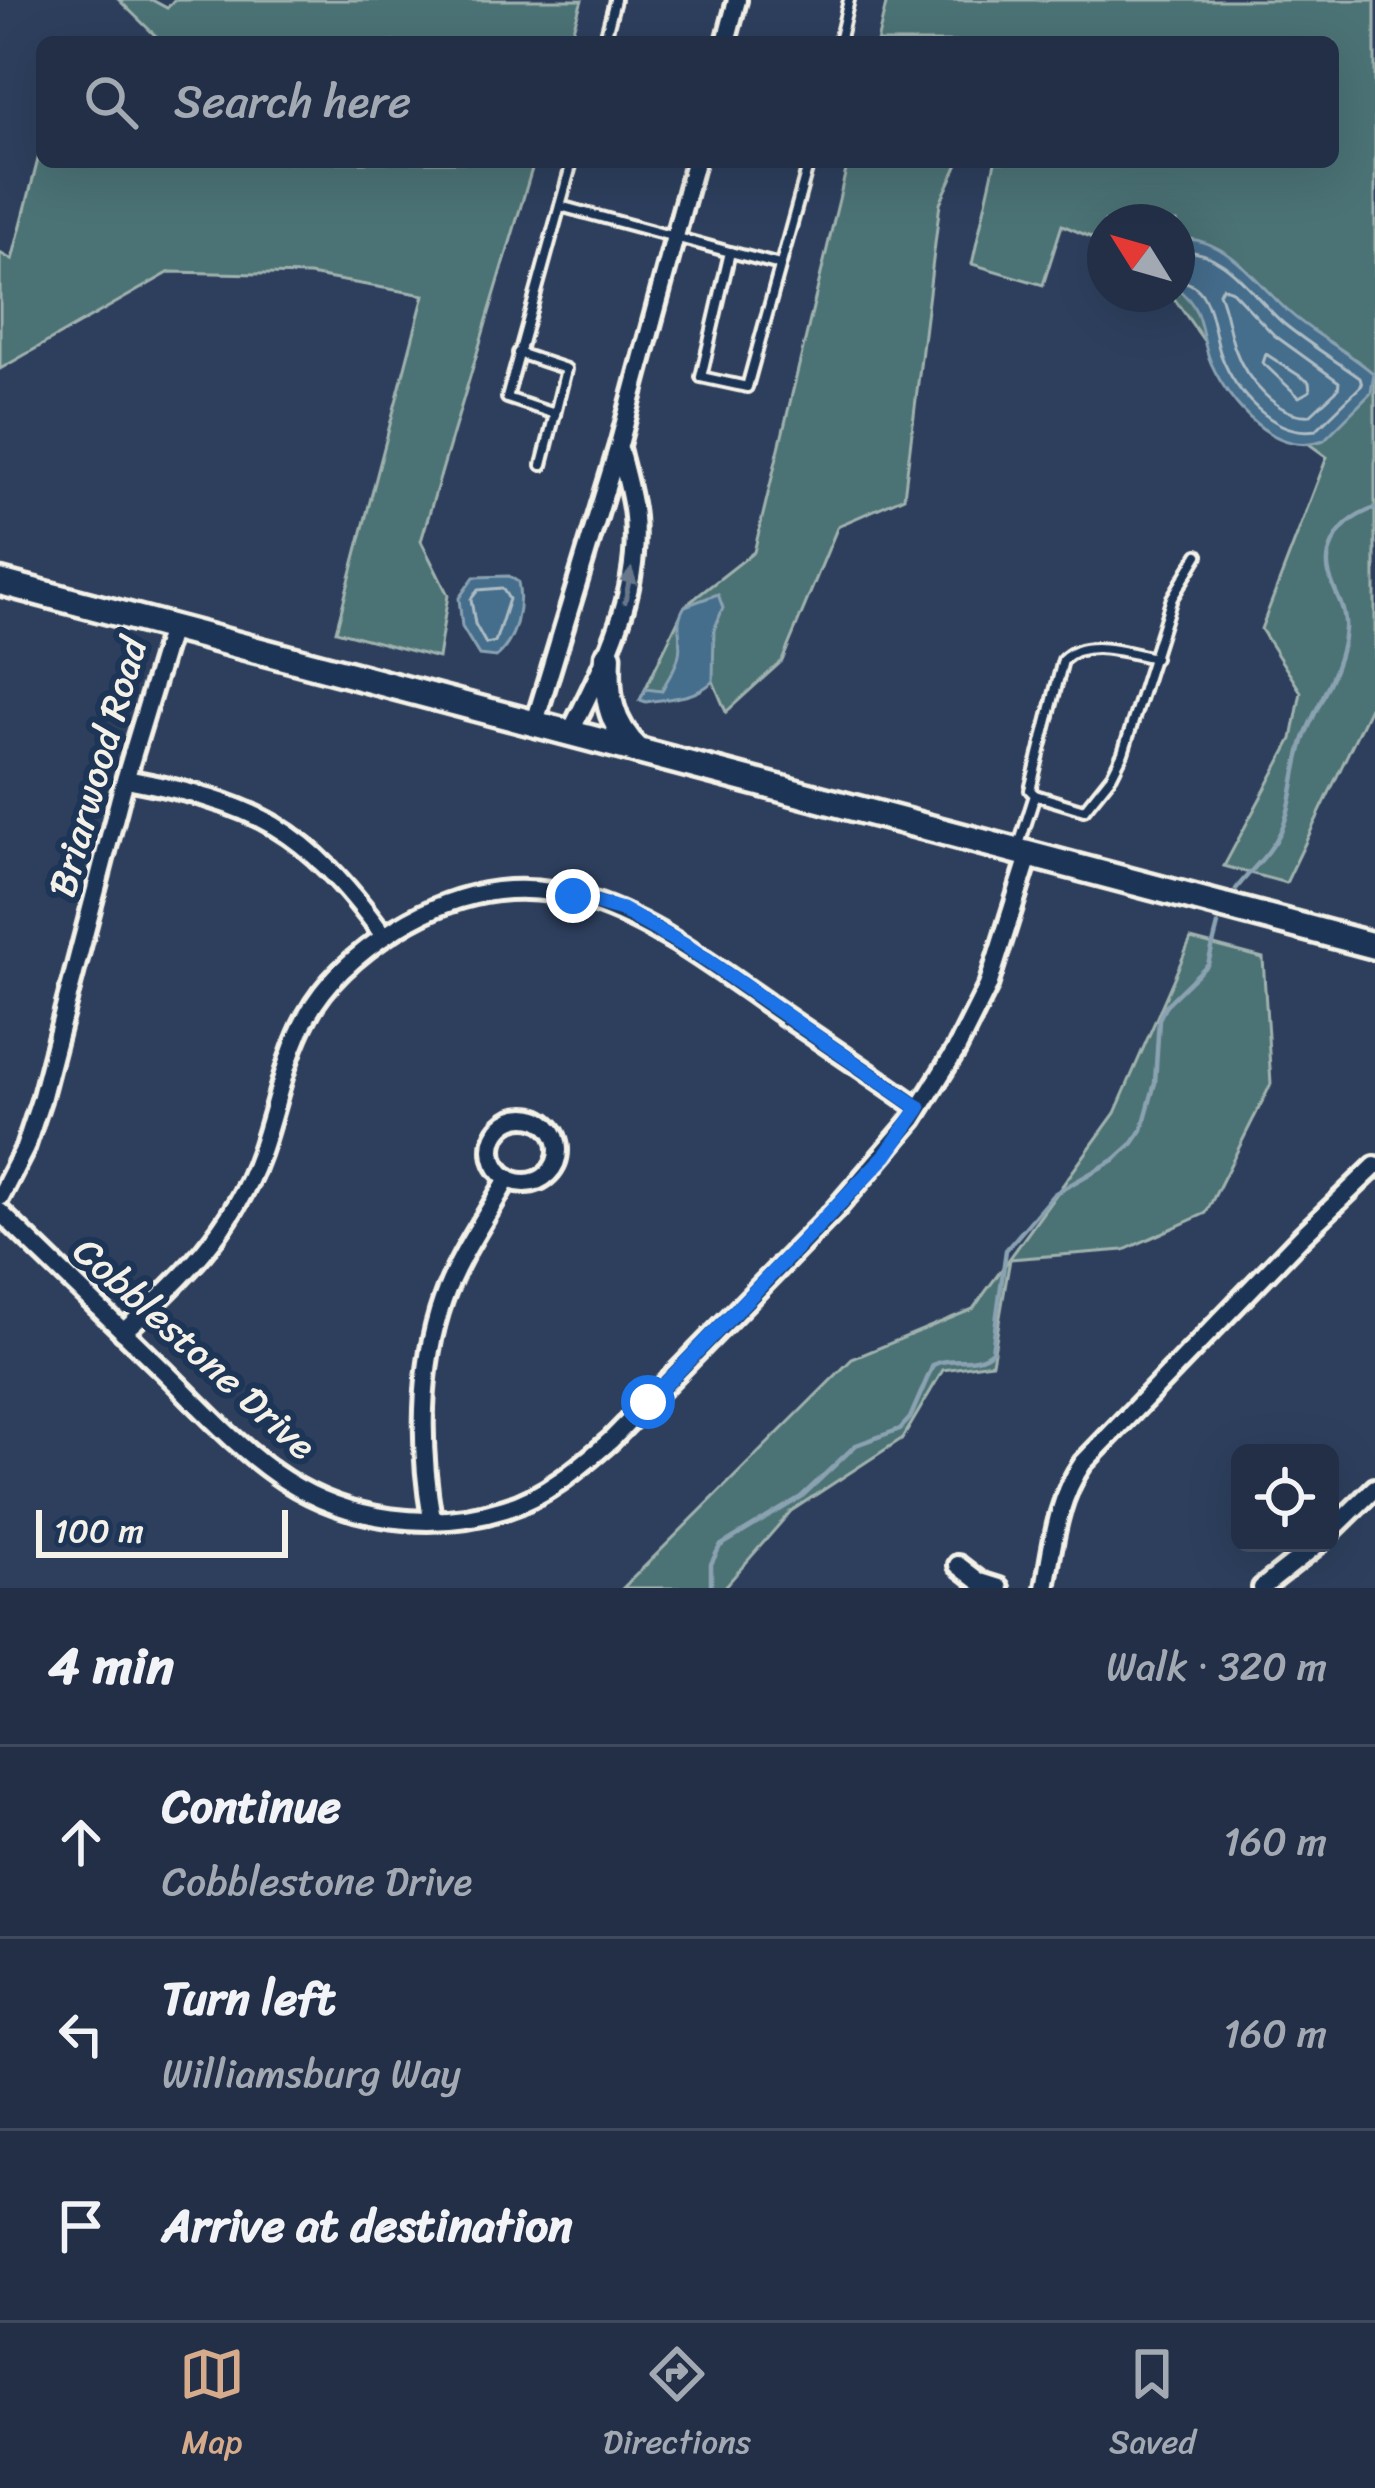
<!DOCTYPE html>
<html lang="en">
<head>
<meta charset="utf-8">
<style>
  :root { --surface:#222f46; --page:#2a374d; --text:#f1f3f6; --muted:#a2a9b3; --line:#3f4a5f; --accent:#d6ab8b }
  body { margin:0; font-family:Sriracha,sans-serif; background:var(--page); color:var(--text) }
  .controls { position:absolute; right:36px; bottom:36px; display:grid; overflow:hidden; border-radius:18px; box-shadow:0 12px 48px #0002 }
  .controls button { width:108px; height:108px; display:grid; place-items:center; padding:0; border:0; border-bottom:3px solid var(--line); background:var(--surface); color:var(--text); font:60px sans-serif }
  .compass { position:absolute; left:1087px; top:204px; width:108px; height:108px; border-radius:50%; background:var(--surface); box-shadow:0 12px 48px #0002; rotate:307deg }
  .scale { position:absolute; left:36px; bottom:30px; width:252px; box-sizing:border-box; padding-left:12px; border:6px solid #f4f1e8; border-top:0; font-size:33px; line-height:42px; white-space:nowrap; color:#f4f1e8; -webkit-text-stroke:9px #1d3557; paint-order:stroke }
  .stop { position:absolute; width:36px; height:36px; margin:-27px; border:9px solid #1a73e8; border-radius:50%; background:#fff }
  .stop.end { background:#1a73e8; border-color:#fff; box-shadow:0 3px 12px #0008 }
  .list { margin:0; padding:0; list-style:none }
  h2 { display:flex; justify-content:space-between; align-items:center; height:156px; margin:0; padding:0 48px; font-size:51px }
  h2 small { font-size:39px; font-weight:400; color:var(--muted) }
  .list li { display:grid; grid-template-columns:78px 1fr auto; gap:36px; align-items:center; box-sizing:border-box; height:192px; padding:0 48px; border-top:3px solid var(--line) }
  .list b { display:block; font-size:45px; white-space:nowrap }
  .list p { margin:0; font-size:39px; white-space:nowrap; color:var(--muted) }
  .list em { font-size:39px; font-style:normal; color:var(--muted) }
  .icon { flex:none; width:66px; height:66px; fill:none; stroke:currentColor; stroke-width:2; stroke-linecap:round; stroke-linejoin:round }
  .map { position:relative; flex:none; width:1375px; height:1588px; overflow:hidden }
  .search { position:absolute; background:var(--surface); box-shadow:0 12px 48px #0002; left:36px; right:36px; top:36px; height:132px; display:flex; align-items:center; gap:30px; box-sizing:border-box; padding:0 42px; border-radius:18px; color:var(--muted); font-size:45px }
  .sheet { height:732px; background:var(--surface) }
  nav { display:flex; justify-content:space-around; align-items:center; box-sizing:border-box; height:168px; border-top:3px solid var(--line); background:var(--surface); font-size:33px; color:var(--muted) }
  nav a { display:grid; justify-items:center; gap:6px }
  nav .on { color:var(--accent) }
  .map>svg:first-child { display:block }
  .green { fill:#4c7274; stroke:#a0b2ae; stroke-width:3 }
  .water { fill:#446d8c; stroke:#8aa2b1; stroke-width:3 }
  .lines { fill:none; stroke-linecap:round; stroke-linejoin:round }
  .shore { stroke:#aebcc3; stroke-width:3 }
  .stream { stroke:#8aa2b1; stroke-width:4.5 }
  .service-casing { stroke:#f4f1e8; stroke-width:16 }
  .minor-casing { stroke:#f4f1e8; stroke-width:26 }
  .secondary-casing { stroke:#f4f1e8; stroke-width:33 }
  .service { stroke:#1d3557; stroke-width:8 }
  .minor { stroke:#1d3557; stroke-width:16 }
  .secondary { stroke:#1d3557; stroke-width:24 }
  .oneway { fill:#68778a }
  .route { stroke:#1a73e8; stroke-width:15 }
  .labels { text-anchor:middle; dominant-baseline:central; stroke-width:12; stroke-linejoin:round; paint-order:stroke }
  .street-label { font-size:39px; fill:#f4f1e8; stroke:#1d3557 }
</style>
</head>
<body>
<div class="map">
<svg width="1375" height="1588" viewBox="0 0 1375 1588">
  <rect width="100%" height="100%" fill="#2d3f5d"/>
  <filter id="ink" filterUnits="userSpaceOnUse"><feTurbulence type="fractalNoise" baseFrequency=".00833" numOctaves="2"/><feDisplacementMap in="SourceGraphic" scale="24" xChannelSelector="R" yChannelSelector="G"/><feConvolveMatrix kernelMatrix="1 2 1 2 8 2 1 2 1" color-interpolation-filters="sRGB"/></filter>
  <g filter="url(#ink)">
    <g class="green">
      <path d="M119,0h33l15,8 7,-8h408l-13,42h-407z"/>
      <path d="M887,0h488v697l-89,186 -62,-17 68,-127 9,-47 -40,-63 66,-172 -85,-62 -71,-101h6v-72h-72v21l-43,-18 -19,60 -71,-21 23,-102h338v-120h-456z"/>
      <path d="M42,144v18h492l-113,379 27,54 -10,63 -102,-27 88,-336 -115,-20 -139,-3 -170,97v-116l12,7z"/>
      <path d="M848,162h111l-19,41 -36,294 -66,29 -56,135 -56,51 -13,-31 -73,19 45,-94 69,-54z"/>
      <path d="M1191,939l72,19 8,126 -65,129 -82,37 -114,9 -18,104 -49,7 -40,68 -112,73 -67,77h-101l229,-229 121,-50 142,-196z"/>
    </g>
    <g class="water">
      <path d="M1185,238c49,6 71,45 105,75 26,23 58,38 84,61l-3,19 -47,47c-49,18 -95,-37 -113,-77 -12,-28 -6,-55 -34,-74v-48z"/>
      <path d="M509,576l9,6c5,24 -2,59 -22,75l-17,-2 -17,-28 -3,-29 15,-21z"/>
      <path d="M718,594l5,14 -9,22 -1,51c-18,18 -42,17 -67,21l-6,-2 6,-11 16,2c5,-13 15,-23 17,-37 4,-19 -6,-30 6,-48z"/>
    </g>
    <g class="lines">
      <g class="shore">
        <path d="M1177,251c49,-3 74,44 106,72 24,20 52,37 77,55l2,7 -46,45c-42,7 -81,-38 -95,-75 -10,-27 -7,-71 -44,-75"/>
        <path d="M1222,287l10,4 42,44 65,47 -1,7 -28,26c-32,3 -65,-37 -75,-66 -7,-19 -8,-37 -16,-56z"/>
        <path d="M1266,354l43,28 1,9 -11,6 -36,-34z"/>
        <path d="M502,588l7,11 -14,43 -9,2 -11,-20 -4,-25 7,-9z"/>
      </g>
      <g class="stream">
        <path d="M1236,889c15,-20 34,-34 45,-58 14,-31 12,-67 25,-98 14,-34 36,-66 39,-104 3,-29 -25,-49 -15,-79 8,-23 23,-34 45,-42"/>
        <path d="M711,1588v-24l9,-18 81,-49 55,-52 44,-16 10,-11 23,-53c19,-10 42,2 59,-14l14,-101 48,-56 60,-34 19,-17 9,-13 13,-47 4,-64 7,-14 42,-41 10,-39"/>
      </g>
      <defs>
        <g id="service">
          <path d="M604,42l11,-42"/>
          <path d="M839,42l10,-42"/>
          <path d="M560,206l170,46 -29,125 46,10 62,-225"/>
          <path d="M730,252l50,13"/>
          <path d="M518,353l48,16 -11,45"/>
          <path d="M542,465l13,-51 -48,-16 65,-236"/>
          <path d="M1035,795l49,15 28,-35 11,-22 49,-155 26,-43"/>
          <path d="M1018,848l17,-53 -5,-5 33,-130c22,-23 64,-7 92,-2"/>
        </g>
        <g id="minor">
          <path d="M726,42l11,-42"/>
          <path d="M535,722l84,-277 76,-283"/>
          <path d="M570,733c33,-67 71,-138 64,-216 -2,-22 -9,-44 -14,-65"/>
          <path d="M126,779c132,25 178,48 258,157"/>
          <circle cx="525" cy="1150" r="33"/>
          <path d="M0,1197l25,-49 16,-48 81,-310 49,-162"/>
          <path d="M0,1212c54,53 109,106 164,159 38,37 76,80 121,109 64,41 147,52 220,29 40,-12 75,-42 106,-69l224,-230 78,-91 43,-69 32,-64 42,-133"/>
          <path d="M123,1332c57,-51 111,-103 137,-178 16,-45 24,-95 47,-138 19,-36 55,-66 90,-88 144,-89 255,-6 372,77 50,35 101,68 150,103"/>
          <path d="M432,1519c-12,-70 -13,-151 11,-219 15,-43 43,-82 65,-122"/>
          <path d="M1330,1532l45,-44"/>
          <path d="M958,1565l22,17 19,6"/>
          <path d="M1045,1588c8,-44 12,-88 38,-125l218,-226 74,-71"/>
          <path d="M1262,1588l57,-45"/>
        </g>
        <g id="secondary">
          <path d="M0,582l1375,364"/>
          <path d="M608,656c-2,39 1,67 30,95"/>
        </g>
      </defs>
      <use href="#service" class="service-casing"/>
      <use href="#minor" class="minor-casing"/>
      <use href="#secondary" class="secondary-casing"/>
      <use href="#service" class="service"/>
      <use href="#minor" class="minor"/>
      <use href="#secondary" class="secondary"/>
    </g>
    <defs><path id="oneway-solid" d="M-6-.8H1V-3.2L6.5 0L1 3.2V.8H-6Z" transform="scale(3)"/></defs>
    <use class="oneway" href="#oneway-solid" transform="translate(628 586) rotate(-79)"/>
  </g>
  <g class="lines" filter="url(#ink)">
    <path class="route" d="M573,896l49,14 67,38 230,160 -33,47 -238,247"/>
  </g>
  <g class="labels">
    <g class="street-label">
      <text transform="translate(97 767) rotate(-74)">Briarwood Road</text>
      <text transform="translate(195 1348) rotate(42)">Cobblestone Drive</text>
    </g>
  </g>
</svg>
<div class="controls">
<button><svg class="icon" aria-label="locate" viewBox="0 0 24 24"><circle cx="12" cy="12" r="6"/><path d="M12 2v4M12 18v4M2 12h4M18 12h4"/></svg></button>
</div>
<svg class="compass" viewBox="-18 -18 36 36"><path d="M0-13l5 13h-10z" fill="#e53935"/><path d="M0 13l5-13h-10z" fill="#a2a9b3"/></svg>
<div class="scale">100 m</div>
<div class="stop" style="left:648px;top:1402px"></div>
<div class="stop end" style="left:573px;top:896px"></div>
<div class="search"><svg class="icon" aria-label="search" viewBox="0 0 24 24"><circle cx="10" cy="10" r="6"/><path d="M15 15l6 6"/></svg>Search here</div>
</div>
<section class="sheet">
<h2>4 min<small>Walk · 320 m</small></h2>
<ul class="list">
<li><svg class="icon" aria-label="ahead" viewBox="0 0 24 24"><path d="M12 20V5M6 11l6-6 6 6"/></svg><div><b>Continue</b><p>Cobblestone Drive</p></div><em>160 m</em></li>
<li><svg class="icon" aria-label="left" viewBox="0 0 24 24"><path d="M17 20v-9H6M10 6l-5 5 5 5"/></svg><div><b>Turn left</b><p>Williamsburg Way</p></div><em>160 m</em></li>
<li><svg class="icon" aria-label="arrive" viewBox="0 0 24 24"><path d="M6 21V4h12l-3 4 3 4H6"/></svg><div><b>Arrive at destination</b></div></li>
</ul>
</section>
<nav>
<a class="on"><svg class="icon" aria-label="map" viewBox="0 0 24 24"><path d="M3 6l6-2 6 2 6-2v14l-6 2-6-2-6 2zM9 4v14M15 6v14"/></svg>Map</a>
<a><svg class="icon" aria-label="directions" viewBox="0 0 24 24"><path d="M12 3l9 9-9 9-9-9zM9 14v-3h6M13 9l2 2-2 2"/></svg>Directions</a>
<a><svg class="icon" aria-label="saved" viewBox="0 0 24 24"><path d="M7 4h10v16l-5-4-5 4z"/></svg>Saved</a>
</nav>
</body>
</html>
